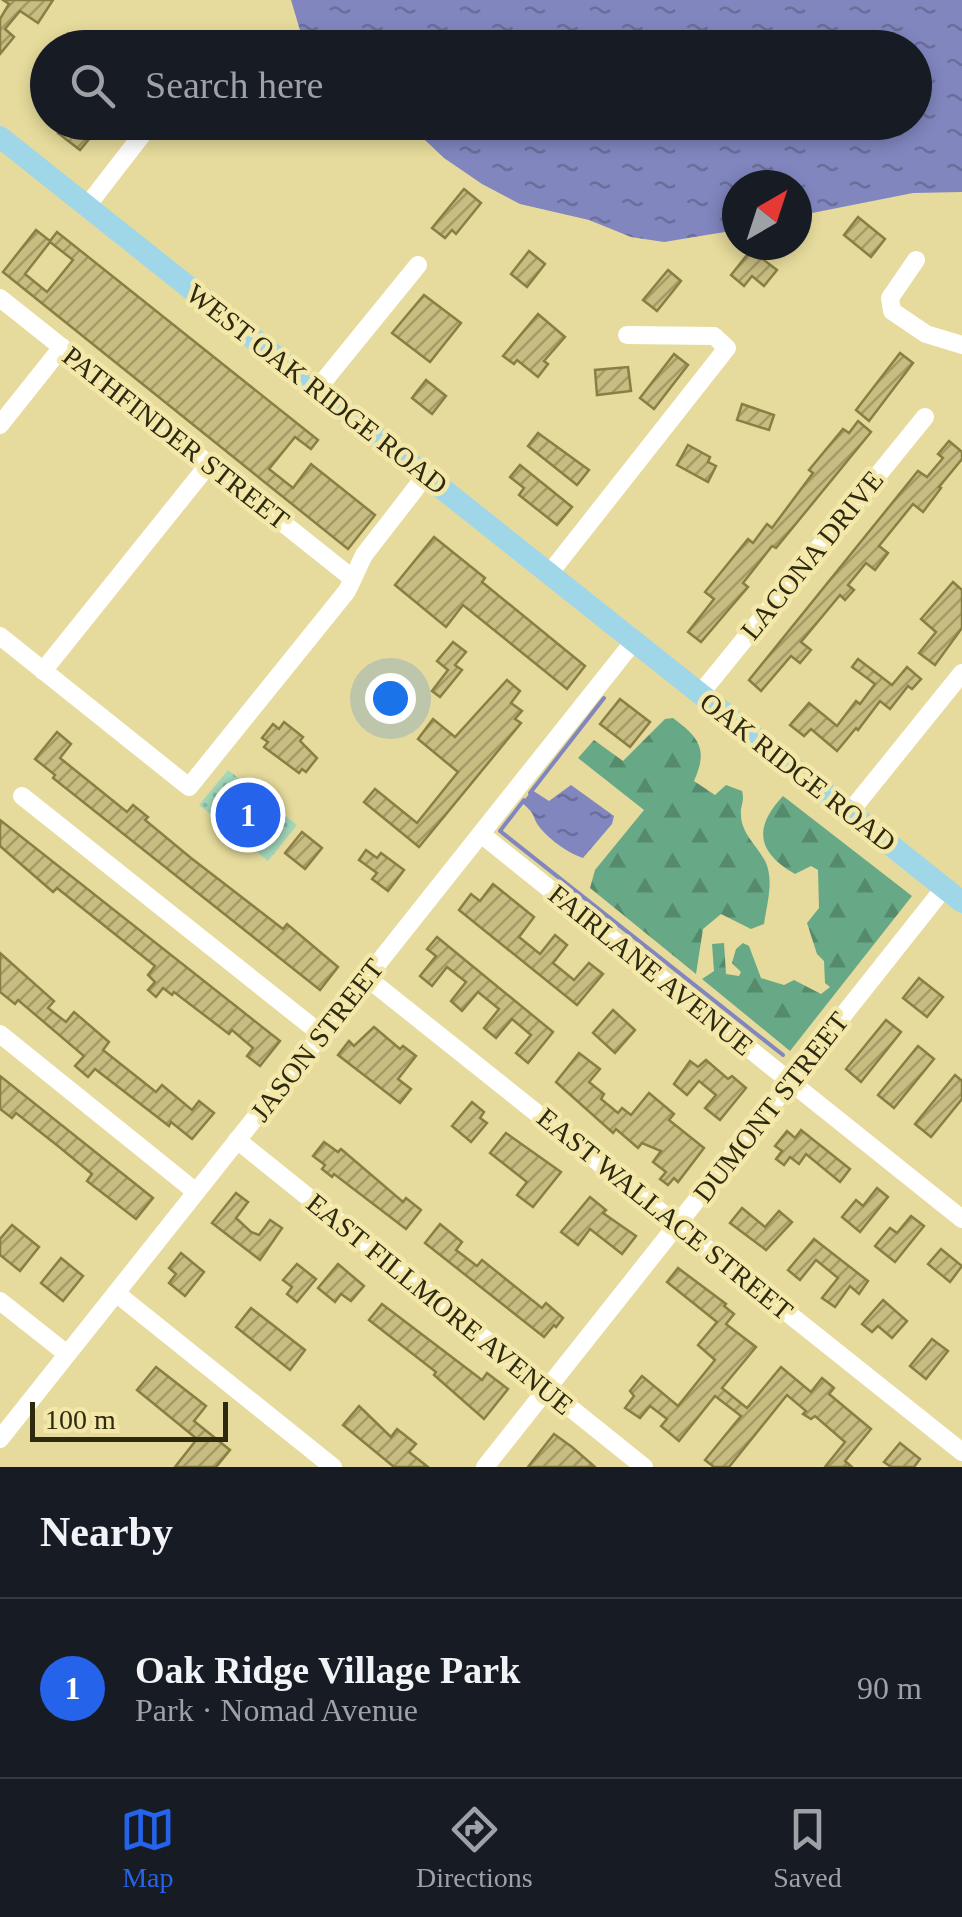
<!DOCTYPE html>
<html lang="en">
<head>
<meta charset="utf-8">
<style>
  :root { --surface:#171b24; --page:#242831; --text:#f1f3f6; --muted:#9ea1a6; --line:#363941; --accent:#2563eb }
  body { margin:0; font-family:Georgia,serif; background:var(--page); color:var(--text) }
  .compass { position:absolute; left:722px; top:170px; width:90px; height:90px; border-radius:50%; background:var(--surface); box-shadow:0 5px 15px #0003; rotate:39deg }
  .scale { position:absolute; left:30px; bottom:25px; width:198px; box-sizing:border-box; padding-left:10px; border:5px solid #2e2a10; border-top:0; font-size:28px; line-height:35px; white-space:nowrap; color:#2e2a10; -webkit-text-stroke:8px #f3e8a9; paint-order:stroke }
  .you { position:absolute; left:390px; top:698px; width:35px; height:35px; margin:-25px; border:8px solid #fff; border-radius:50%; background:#1a73e8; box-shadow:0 0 0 15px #1a73e833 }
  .badge { display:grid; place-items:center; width:65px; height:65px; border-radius:50%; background:var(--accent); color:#fff; font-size:32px; font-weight:700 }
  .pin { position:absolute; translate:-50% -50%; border:5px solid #fff; box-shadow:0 2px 10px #0006 }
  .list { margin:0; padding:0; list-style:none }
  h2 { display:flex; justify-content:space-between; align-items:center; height:130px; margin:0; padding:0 40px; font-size:42px }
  h2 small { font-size:32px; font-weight:400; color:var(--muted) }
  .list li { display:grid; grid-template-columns:65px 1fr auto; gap:30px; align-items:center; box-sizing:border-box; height:180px; padding:0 40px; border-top:2px solid var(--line) }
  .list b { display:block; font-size:38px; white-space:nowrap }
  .list p { margin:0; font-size:32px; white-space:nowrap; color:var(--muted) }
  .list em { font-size:32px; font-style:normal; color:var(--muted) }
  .icon { flex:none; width:55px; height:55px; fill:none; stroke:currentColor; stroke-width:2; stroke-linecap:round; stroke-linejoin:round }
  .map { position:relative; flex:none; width:962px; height:1467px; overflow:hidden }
  .search { position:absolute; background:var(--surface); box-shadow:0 5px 15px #0003; left:30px; right:30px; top:30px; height:110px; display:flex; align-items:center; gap:25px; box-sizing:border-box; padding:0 35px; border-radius:55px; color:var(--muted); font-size:38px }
  .sheet { height:310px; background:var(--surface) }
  nav { display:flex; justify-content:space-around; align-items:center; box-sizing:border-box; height:140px; border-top:2px solid var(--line); background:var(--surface); font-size:28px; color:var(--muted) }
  nav a { display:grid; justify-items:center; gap:5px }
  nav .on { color:var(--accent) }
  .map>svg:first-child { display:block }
  .forest { fill:url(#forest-firs) }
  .park { fill:url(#park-dots) }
  .water { fill:url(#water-ripples) }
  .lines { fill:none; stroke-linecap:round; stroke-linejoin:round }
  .stream { stroke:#8186bf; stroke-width:4 }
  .building { fill:url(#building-hatch); stroke:#897f43; stroke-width:2.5; fill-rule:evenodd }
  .minor { stroke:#fff; stroke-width:18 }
  .major { stroke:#a0d7e8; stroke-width:22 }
  .labels { text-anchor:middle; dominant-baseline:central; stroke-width:9; stroke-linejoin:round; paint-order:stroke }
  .street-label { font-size:28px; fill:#2e2a10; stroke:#f3e8a9 }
</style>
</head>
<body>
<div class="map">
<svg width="962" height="1467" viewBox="0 0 962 1467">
  <defs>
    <pattern id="forest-firs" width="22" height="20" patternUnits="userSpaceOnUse" patternTransform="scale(2.5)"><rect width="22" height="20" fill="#67a986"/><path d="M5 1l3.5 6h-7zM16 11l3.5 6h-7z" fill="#558a6c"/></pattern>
    <pattern id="park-dots" width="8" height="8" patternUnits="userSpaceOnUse" patternTransform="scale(2.5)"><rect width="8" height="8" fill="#a4d8bb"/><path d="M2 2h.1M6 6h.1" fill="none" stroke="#8ebaa0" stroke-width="1.8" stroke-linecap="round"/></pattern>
    <pattern id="water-ripples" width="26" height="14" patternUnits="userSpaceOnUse" patternTransform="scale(2.5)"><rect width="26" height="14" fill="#8186bf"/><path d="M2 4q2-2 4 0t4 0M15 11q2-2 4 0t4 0" fill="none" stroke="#6a6e9a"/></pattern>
    <pattern id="building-hatch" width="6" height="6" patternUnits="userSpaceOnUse" patternTransform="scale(2.5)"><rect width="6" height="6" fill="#c8bd80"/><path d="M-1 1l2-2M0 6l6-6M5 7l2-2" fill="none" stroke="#a39a67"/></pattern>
  </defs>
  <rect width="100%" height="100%" fill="#e6db9c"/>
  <g class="forest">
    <path d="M673,718c27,20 35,32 21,63l21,14 11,-10 16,6c3,11 -2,14 -1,24 0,17 15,30 23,44 11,19 3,44 0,65l-13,5 -30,-15 -18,15 -7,45 -106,-86 5,-18 49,-60 -66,-52 16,-18 29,21 42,-42z"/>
    <path d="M783,796l129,100 -122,155 -88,-72 12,-8 -2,-27 12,-1 2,31 13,2 2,-4 -9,-9 4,-14 7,-6 6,3 12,32 23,7 10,-5 27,14 9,-7 -5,-4 -1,-22 -7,-7 -10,-31 12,-15 -1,-38 -7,-4 -16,8c-38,-22 -42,-46 -12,-78z"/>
  </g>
  <path class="park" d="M228,770l69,55 -29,36 -69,-56z"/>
  <g class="water">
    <path d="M291,0h671v192l-49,1 -116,23v-31h-60v45l-73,12 -33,-5 -42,-17 -69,-16 -38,-20 -38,-26 -37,-35 507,-1v-74l-609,-1z"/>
    <path d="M571,785l43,31 -2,8 -29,34c-13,-4 -32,-17 -42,-29 -10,-12 -3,-13 -19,-26l10,-13 17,11z"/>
  </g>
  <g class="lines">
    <g class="stream">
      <path d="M530,793l74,-95"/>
      <path d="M524,800l-24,31 283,224"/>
    </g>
  </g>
  <g class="building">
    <path d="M3,0h50l-15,23 -18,-12 -15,18 9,8 -14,17v-35l9,-15z"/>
    <path d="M67,122h16l12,10 -15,18 -22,-17z"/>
    <path d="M464,189l17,14 -25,31 -4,-4 -7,8 -13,-10z"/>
    <path d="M858,217l27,22 -14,18 -27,-22z"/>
    <path d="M36,230l14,11 7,-9 261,208 -7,9 -16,-12 -26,32 24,19 18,-24 64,51 -27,34 -345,-277zM50,242l23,18 -26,32 -22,-18z"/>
    <path d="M751,250l26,20 -13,16 -12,-10 -8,10 -13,-11z"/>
    <path d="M529,251l16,13 -18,23 -16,-13z"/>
    <path d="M668,270l13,11 -24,30 -14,-11z"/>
    <path d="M424,295l37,28 -31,39 -38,-29z"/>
    <path d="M538,314l27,23 -21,24 4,3 -10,13 -21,-17 -3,4 -11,-8z"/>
    <path d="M900,353l13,10 -44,58 -13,-11z"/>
    <path d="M674,354l14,11 -34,44 -14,-11z"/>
    <path d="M628,367l3,24 -34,4 -2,-25z"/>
    <path d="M426,380l20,16 -14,18 -20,-16z"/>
    <path d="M742,404l32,11 -5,15 -32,-10z"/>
    <path d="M858,421l13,11 -95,116 -4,-2 -29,37 5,4 -47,55 -13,-10 26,-33 -9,-7 43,-53 5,4 14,-19 5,4 41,-55 -4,-3 34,-41 6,4z"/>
    <path d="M538,433l51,37 -12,15 -49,-39z"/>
    <path d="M949,441l13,11v7l-23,28 2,1 -18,24 -10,-8 -34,42 9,7 -13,17 -9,-7 -18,22 6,5 -9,10 -5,-5 -39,47 10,8 -11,13 -9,-7 -30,35 -12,-11 169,-209 9,6 16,-19 -5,-4z"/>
    <path d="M688,445l22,12 -2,5 8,4 -8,16 -31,-17z"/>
    <path d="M520,465l52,42 -15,18 -38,-30 5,-7 -14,-11z"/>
    <path d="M434,537l51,41 -3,4 103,84 -18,23 -104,-84 -17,22 -51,-42z"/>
    <path d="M953,582l9,8v38l-27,37 -16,-12 17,-21 -15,-13z"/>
    <path d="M453,642l13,10 -11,13 7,5 -22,27 -8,-6 16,-21 -11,-9z"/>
    <path d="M858,659l34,26 15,-18 14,12 -9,10 -4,-3 -18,23 -10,-8 -22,29 -2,-2 -19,23 -26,-22 -7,7 -14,-11 19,-22 28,23 19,-25 4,3 15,-20 -23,-17z"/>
    <path d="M507,680l13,11 -9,12 11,8 -7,8 6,4 -102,124 -55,-45 11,-13 42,34 41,-51 -40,-33 15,-20 22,18z"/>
    <path d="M620,699l30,23 -20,25 -30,-23z"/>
    <path d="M284,722l19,15 -3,4 17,17 -11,14 -4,-3 -3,4 -35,-26 4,-5 -6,-4 11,-14 6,5z"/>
    <path d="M57,732l14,12 -11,14 67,54 6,-7 15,12 -3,3 46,38 92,71 4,-5 51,43 -18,23 -267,-212 2,-3 -20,-16z"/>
    <path d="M0,820l280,221 -20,25 -13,-10 6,-8 -21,-18 -3,4 -55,-42 -2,3 -9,-7 -7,9 -8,-7 7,-8 -7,-7 7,-9 -98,-78 -4,4 -53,-46z"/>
    <path d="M302,832l20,16 -17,21 -20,-16z"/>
    <path d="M366,850l11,8 4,-5 23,17 -16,21 -16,-12 5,-6 -18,-13z"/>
    <path d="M493,884l41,33 -15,20 21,17 15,-19 12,10 -14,18 21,17 15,-17 14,11 -26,31 -118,-95 12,-16 9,7z"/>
    <path d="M437,937l116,95 -25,31 -12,-10 15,-18 -19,-16 -16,19 -12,-10 15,-19 -21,-17 -16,19 -11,-10 15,-19 -19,-15 -15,19 -12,-10 16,-20 -9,-7z"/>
    <path d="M0,953l54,48 -6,7 18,14 8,-10 35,30 -6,8 53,42 6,-7 30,25 7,-9 15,12 -22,26 -21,-17 -2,4 -74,-57 -7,8 -13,-11 9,-10 -66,-56 -3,4 -15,-12z"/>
    <path d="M919,978l24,19 -16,20 -24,-19z"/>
    <path d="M613,1010l22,20 -20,23 -22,-20z"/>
    <path d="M886,1020l15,12 -40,50 -15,-13z"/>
    <path d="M374,1027l26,22 3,-3 13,10 -18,23 13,10 -11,14 -62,-48 11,-14 5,5z"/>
    <path d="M918,1046l16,13 -40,49 -16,-13z"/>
    <path d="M579,1053l21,16 -11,13 15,12 -3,5 17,14 4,-5 9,7 18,-22 25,21 -5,6 35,28 -26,34 -4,-4 -6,7 -8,-6 6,-7 -13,-10 8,-11 -19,-8 -4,5 -22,-19 -3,4 -57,-51z"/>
    <path d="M706,1060l22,19 4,-3 14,12 -26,32 -15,-12 11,-13 -17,-14 -12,14 -13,-11 16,-23 8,6z"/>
    <path d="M955,1075l7,6v18l-31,38 -16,-13z"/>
    <path d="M0,1076l153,122 -17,21 -49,-38 5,-7 -34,-28 -42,-33 -4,5 -12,-9z"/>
    <path d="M472,1102l12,10 -4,6 7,5 -16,19 -19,-16z"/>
    <path d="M801,1130l49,39 -10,13 -34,-28 -7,10 -9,-7 -6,8 -8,-6 6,-8 -7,-5 12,-15 8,7z"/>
    <path d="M506,1133l55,39 -28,35 -16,-12 10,-13 -37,-29z"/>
    <path d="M324,1142l14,10 3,-3 62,53 3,-4 15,12 -15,19 -72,-55 -2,3 -10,-8 3,-4 -12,-9z"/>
    <path d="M877,1188l11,9 -28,35 -18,-15 14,-17 7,6z"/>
    <path d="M236,1193l12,9 -12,16 15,14 8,3 11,-15 12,8 -22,32 -48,-37z"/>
    <path d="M590,1197l16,13 -3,3 33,23 -14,18 -32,-25 -12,16 -17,-13z"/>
    <path d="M742,1208l23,19 14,-16 13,11 -26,28 -36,-27z"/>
    <path d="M911,1216l13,10 -29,36 -20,-16 15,-18 7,5z"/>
    <path d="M440,1224l22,18 -6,8 21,16 5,-6 60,48 4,-5 17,15 -7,9 -2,-2 -10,12 -119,-94z"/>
    <path d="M12,1225l27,22 -19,24 -20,-16v-16z"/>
    <path d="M814,1239l54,42 -9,13 -9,-8 -15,21 -13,-9 16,-20 -22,-18 -16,20 -12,-10z"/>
    <path d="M941,1249l21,17 -12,16 -22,-18z"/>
    <path d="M181,1253l23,19 -19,24 -16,-13 7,-9 -7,-6z"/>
    <path d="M61,1258l22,18 -20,25 -22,-18z"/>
    <path d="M297,1264l19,15 -19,23 -10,-8 5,-7 -9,-7z"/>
    <path d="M338,1264l26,22 -13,15 -10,-7 -6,8 -17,-14z"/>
    <path d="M678,1268l48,36 -2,2 10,8 -8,10 30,23 -34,41 25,20 34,-41 30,25 11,-14 12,10 -5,6 42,35 -26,32 7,6h-27l20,-25 -30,-26 -4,3 -8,-5 3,-3 -19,-16 -58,72h-15l-9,-7 36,-44 -26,-20 -36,45 -18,-15 6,-7 -17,-13 -10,12 -15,-10 9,-12 -4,-5 12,-15 36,30 37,-46 -17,-15 19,-23 -50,-40z"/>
    <path d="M883,1300l24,21 -15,17 -14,-12 -6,6 -10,-8z"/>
    <path d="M382,1304l100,76 5,-7 21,16 -24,30 -50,-44 2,-3 -67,-52z"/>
    <path d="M251,1308l54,42 -15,20 -54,-43z"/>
    <path d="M932,1339l16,12 -22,28 -16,-13z"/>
    <path d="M156,1367l50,39 -12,15 36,29 -14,17h-41l22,-28 -60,-49z"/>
    <path d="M359,1406l32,31 6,-8 19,15 -7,8 19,15h-34l-51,-42z"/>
    <path d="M554,1434l18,13 23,20h-67z"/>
    <path d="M900,1443l20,16 -6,8h-23l-7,-5z"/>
  </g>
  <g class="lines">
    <g class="minor">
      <path d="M211,48l7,-9"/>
      <path d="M87,206l65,-84"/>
      <path d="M916,260l-26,38 2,13 34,23 36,11"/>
      <path d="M0,298l352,280"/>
      <path d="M318,388l100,-123"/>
      <path d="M0,425l62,-78"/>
      <path d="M549,574l178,-226 -13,-12 -87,-1"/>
      <path d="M0,636l189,151 158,-196 17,-36 62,-80"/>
      <path d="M43,671l166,-207"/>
      <path d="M700,694l225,-277"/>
      <path d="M22,796l299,238"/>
      <path d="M849,813l113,-140"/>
      <path d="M481,834l481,385"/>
      <path d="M366,977l596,475"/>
      <path d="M0,1034l196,158"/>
      <path d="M237,1140l407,327"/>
      <path d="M116,1293l217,174"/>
      <path d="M0,1301l67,53"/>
      <path d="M0,1439l634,-798"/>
      <path d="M485,1467l459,-579"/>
    </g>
    <path class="major" d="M0,137l962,765"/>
  </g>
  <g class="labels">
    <g class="street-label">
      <text transform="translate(317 389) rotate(38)">WEST OAK RIDGE ROAD</text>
      <text transform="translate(176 438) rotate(38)">PATHFINDER STREET</text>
      <text transform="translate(812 555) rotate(-51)">LACONA DRIVE</text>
      <text transform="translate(798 772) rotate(38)">OAK RIDGE ROAD</text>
      <text transform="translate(651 970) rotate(39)">FAIRLANE AVENUE</text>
      <text transform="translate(317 1040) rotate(-52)">JASON STREET</text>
      <text transform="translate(771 1107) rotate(-52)">DUMONT STREET</text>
      <text transform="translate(665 1214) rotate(39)">EAST WALLACE STREET</text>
      <text transform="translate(440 1304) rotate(39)">EAST FILLMORE AVENUE</text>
    </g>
  </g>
</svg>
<svg class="compass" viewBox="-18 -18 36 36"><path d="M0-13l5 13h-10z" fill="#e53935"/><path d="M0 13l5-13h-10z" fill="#9ea1a6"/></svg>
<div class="scale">100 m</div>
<div class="you"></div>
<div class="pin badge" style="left:248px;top:815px">1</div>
<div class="search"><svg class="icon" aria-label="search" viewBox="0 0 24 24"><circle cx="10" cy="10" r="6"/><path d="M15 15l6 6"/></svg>Search here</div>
</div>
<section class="sheet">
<h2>Nearby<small></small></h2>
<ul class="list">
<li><span class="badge">1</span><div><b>Oak Ridge Village Park</b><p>Park · Nomad Avenue</p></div><em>90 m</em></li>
</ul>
</section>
<nav>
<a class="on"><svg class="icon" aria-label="map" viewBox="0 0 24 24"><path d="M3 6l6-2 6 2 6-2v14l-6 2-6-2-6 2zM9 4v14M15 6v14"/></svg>Map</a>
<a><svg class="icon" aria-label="directions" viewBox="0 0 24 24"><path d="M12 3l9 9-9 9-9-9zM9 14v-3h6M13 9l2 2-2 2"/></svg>Directions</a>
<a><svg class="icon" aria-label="saved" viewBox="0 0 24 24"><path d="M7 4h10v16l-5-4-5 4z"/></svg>Saved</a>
</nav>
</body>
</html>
